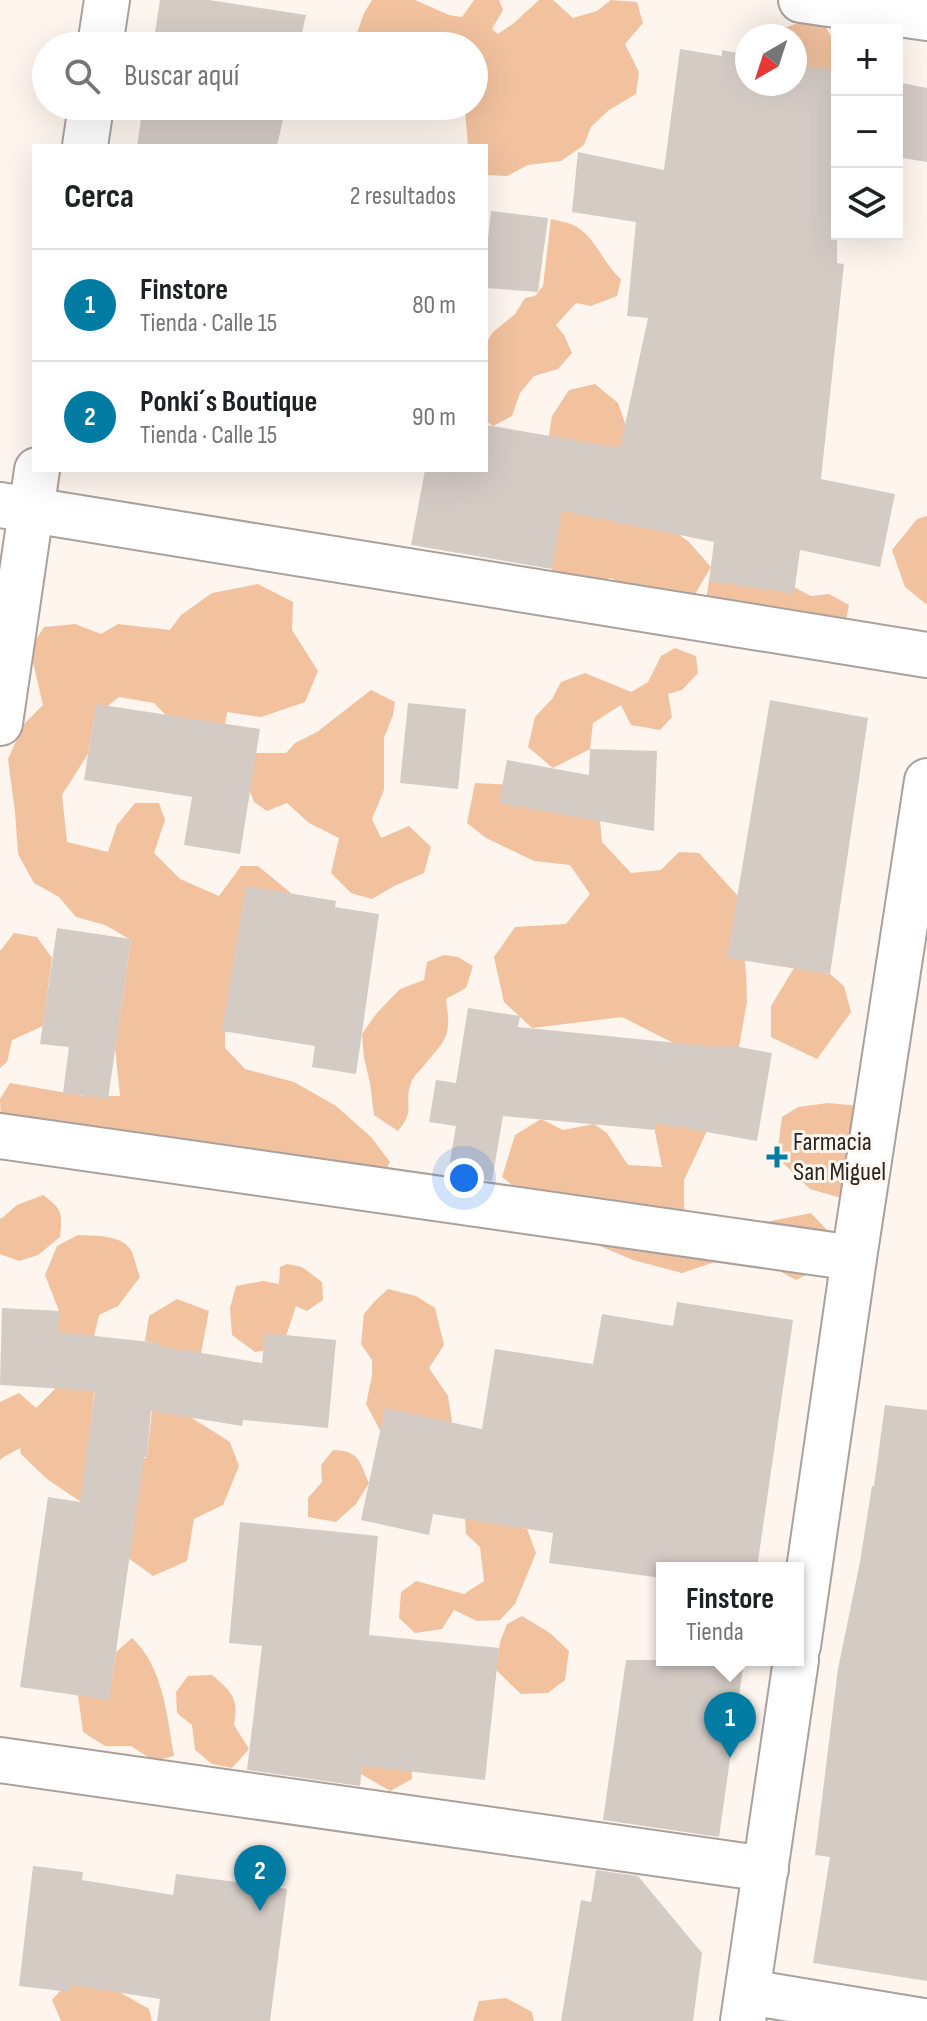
<!DOCTYPE html>
<html lang="es">
<head>
<meta charset="utf-8">
<style>
  :root { --surface:#fff; --page:#f2f2f2; --text:#202124; --muted:#757577; --line:#e0e0e0; --accent:#007ca3 }
  body { margin:0; font-family:"Sofia Sans Condensed",sans-serif; background:var(--page); color:var(--text) }
  .controls { position:absolute; right:24px; top:24px; display:grid; overflow:hidden; border-radius:0px; box-shadow:0 8px 32px #0002 }
  .controls button { width:72px; height:72px; display:grid; place-items:center; padding:0; border:0; border-bottom:2px solid var(--line); background:var(--surface); color:var(--text); font:40px sans-serif }
  .compass { position:absolute; left:735px; top:24px; width:72px; height:72px; border-radius:50%; background:var(--surface); box-shadow:0 8px 32px #0002; rotate:219deg }
  .you { position:absolute; left:464px; top:1178px; width:28px; height:28px; margin:-20px; border:6px solid #fff; border-radius:50%; background:#1a73e8; box-shadow:0 0 0 12px #1a73e833 }
  .badge { display:grid; place-items:center; width:52px; height:52px; border-radius:50%; background:var(--accent); color:#fff; font-size:26px; font-weight:700 }
  .pin { position:absolute; translate:-50% -66px; filter:drop-shadow(0 2px 4px #0008) }
  .pin::after { content:''; position:absolute; top:42px; width:28px; height:24px; background:inherit; clip-path:polygon(0 0,100% 0,50% 100%) }
  .popup { position:absolute; left:656px; top:1562px; width:148px; height:104px; box-sizing:border-box; display:grid; place-content:center; border-radius:0px; background:var(--surface); filter:drop-shadow(0 2px 6px #0005); font-size:26px; white-space:nowrap; color:var(--muted) }
  .popup b { font-size:30px; color:var(--text) }
  .popup::after { content:''; position:absolute; left:50%; top:100%; margin-left:-16px; border:16px solid transparent; border-top-color:var(--surface) }
  .list { margin:0; padding:0; list-style:none }
  h2 { display:flex; justify-content:space-between; align-items:center; height:104px; margin:0; padding:0 32px; font-size:34px }
  h2 small { font-size:26px; font-weight:400; color:var(--muted) }
  .list li { display:grid; grid-template-columns:52px 1fr auto; gap:24px; align-items:center; box-sizing:border-box; height:112px; padding:0 32px; border-top:2px solid var(--line) }
  .list b { display:block; font-size:30px; white-space:nowrap }
  .list p { margin:0; font-size:26px; white-space:nowrap; color:var(--muted) }
  .list em { font-size:26px; font-style:normal; color:var(--muted) }
  .icon { flex:none; width:44px; height:44px; fill:none; stroke:currentColor; stroke-width:2; stroke-linecap:round; stroke-linejoin:round }
  .map { position:relative; flex:none; width:927px; height:2021px; overflow:hidden }
  .search { position:absolute; background:var(--surface); box-shadow:0 8px 32px #0002; left:32px; top:32px; width:456px; height:88px; display:flex; align-items:center; gap:20px; box-sizing:border-box; padding:0 28px; border-radius:44px; color:var(--muted); font-size:30px }
  .panel { position:absolute; background:var(--surface); box-shadow:0 8px 32px #0002; left:32px; top:144px; width:456px; height:328px; border-radius:0px }
  .map>svg:first-child { display:block }
  .green { fill:#f2c29f }
  .building { fill:#d4cbc5 }
  .lines { fill:none; stroke-linecap:round; stroke-linejoin:round }
  .street-casing { stroke:#aaa19c; stroke-width:48 }
  .street { stroke:#fff; stroke-width:44 }
  .poi-dot { fill:#007ca3; stroke:#fef5ee; stroke-width:3 }
  .labels { text-anchor:middle; dominant-baseline:central; stroke-width:6; stroke-linejoin:round; paint-order:stroke }
  .poi-label { font-size:26px; fill:#292624; stroke:#fef5ee; text-anchor:start }
</style>
</head>
<body>
<div class="map">
<svg width="927" height="2021" viewBox="0 0 927 2021">
  <rect width="100%" height="100%" fill="#fef5ee"/>
  <g class="green">
    <path d="M372,0h43l34,15 13,2 12,-17h25l4,10 -11,19 6,5 16,-11 25,-23h14l20,18 24,-7 14,-11 26,2 6,21 -18,21 14,28 -3,22 -27,16 -18,17 -7,18 -23,16 -33,4 -21,11 -21,-1v-29h-18l-3,-36 -57,-4h66v-60h-119l-1,-4 10,-29z"/>
    <path d="M799,23l26,3 12,19 -1,25 -15,18 -26,-4v-48h-25l1,-4z"/>
    <path d="M551,219c7,2 14,3 20,5 23,9 32,40 50,55l-4,17 -26,10 -15,-3 -20,22 8,10 8,18 -14,16 -24,7 -14,17 -8,23 -19,10 -7,-5v-77l6,-11 23,-19 10,-16 10,-2 8,-10z"/>
    <path d="M595,384l23,19 7,20 -1,12 8,66 57,41 22,25 -16,27 -21,12 -64,-28 -11,5 -47,-13 -7,-29v-79l7,-46 17,-26z"/>
    <path d="M927,516v88h-1l-21,-17 -13,-37 25,-31z"/>
    <path d="M715,572l73,12 23,12 18,-2 20,11 -4,20 -139,-25 3,-19z"/>
    <path d="M258,584l35,18 -1,28 26,41 -13,31 -44,15 -34,-5 -5,32 -63,17 7,-46 -12,-12 -35,-6 -25,20 -6,37 -26,41 5,47 41,10 9,-27 18,-22h24l6,17 -11,33 26,26 39,17 22,-30h17l33,27 -39,31 -27,90v34l20,21 49,13 42,24 35,31 19,25 -11,20 -378,-61 -1,-22 10,-16 74,13h36l-5,-48 16,-108 -26,-15 -29,-8 -17,-20 -25,-14 -16,-29 -3,-42 -7,-53 15,-34 20,-20 -13,-56 14,-22 31,-3 26,10 17,-10 52,6 11,-15 31,-22z"/>
    <path d="M675,648l21,8 2,17 -16,17 -14,4 4,23 -12,13 -29,-5 -10,-20 -28,18 -3,26 -37,19 -25,-21 7,-30 17,-18 9,-17 24,-9 46,19 17,-10 13,-26z"/>
    <path d="M371,690l24,12 -2,13 -9,23v52l-12,29 9,19 28,-12 22,21 -7,26 -30,13 -22,13 -21,-6 -20,-20 8,-35 -30,-15 -22,-20 -20,8 -13,-9 -9,-23 11,-26h30l9,-10 22,-11z"/>
    <path d="M475,783l39,2 84,15 4,42 29,31 30,-3 18,-18 20,1 38,42 9,77 1,30 -8,45 -34,12 -83,-42 -90,11 -28,-26 -10,-45 21,-30 51,-3 24,-30 -20,-29 -36,-4 -48,-23 -19,-15z"/>
    <path d="M14,933l23,4 15,21 -9,68 -31,14 -5,22 -7,6v-117z"/>
    <path d="M444,955l14,2 15,9 -7,22 -20,11c6,40 0,39 -24,69 -4,4 -9,9 -11,15 -8,21 6,25 -13,48l-24,-16 -4,-32 -6,-25 -2,-24 14,-20 24,-25 24,-9 3,-18z"/>
    <path d="M794,968l36,6 14,12 7,26 -34,47 -46,-22v-31z"/>
    <path d="M658,1102l58,10 -32,68v29l45,15 -5,35 -42,14 -49,-13 -97,-41 -14,-26 -20,-16 13,-42 26,-16 22,11 31,-6 13,9 21,32 34,2 -7,-35z"/>
    <path d="M828,1103l41,4 -28,91 -31,-9 -33,-32 5,-40 16,-10z"/>
    <path d="M43,1195c19,14 20,18 17,42l-22,18 -19,6 -19,-7v-36h2l15,-13z"/>
    <path d="M811,1213l17,18 -4,35 -28,14 -31,-17 -9,-21 15,-21z"/>
    <path d="M78,1235c17,1 45,-1 54,17 3,8 5,17 8,25l-22,29 -19,9 -6,26 -45,-10 11,-20 -14,-36 12,-29z"/>
    <path d="M287,1264l15,3 20,15 1,18 -16,11 -11,-5 -14,42 -27,4 -23,-17 -2,-27 6,-22 27,-5 16,3 1,-17z"/>
    <path d="M388,1289l28,7 19,12 9,37 -15,23 19,28 4,26 -20,16 -25,-2 -27,-6 -14,-26 6,-28v-16l-11,-16 3,-30 11,-13z"/>
    <path d="M177,1299l32,12 -8,42 11,15 -3,24 -17,26 38,24 9,24 -16,39 -29,14 -7,42 -34,15 -40,-29 -32,-45 -34,-23 -26,-25 -1,-6 -18,10 -2,2v-58l19,-9 17,15 19,-19 2,-22 39,10 -6,55 22,42 35,-17 12,-113 -14,-3 4,-25z"/>
    <path d="M333,1450c27,1 26,11 36,33l-13,21 -20,18 -28,-5v-19l14,-16 -1,-17z"/>
    <path d="M465,1518l62,11 9,24 -21,51 -15,16 -23,1 -23,-11 -12,19 -27,4 -16,-15 2,-26 15,-11 48,13 20,-13 -4,-34 -14,-13z"/>
    <path d="M522,1616l28,17 19,18 -4,29 -17,13 -27,1 -25,-24 4,-28 7,-18z"/>
    <path d="M132,1638c31,28 35,78 42,118l-20,5 -23,-15h-26l-22,-14 -5,-37 34,-16 4,-27z"/>
    <path d="M212,1675c20,17 27,23 22,50l15,24 -17,19 -20,-4 -17,-14 -3,-25 -15,-12 -1,-21 12,-16z"/>
    <path d="M365,1734l46,17 1,28 -22,12 -29,-17z"/>
    <path d="M71,1979l50,14 28,16 3,12h-91l-9,-21z"/>
    <path d="M506,1998l26,14 2,9h-61l6,-20z"/>
  </g>
  <g class="building">
    <path d="M160,0h49l97,15 -7,31h-146z"/>
    <path d="M680,49l42,7v-6l25,5v29h48v-20l42,7v192l7,1 -23,215 74,15 -15,73 -80,-17 -6,44 -85,-13 5,-39 -152,-31 -10,58 -141,-24 14,-75h61v-45l134,23 28,-130 -21,-2 9,-94 -64,-10 6,-60 86,18z"/>
    <path d="M897,82l30,6v74l-30,-5z"/>
    <path d="M143,106h143l-9,40h-140z"/>
    <path d="M491,211l57,7 -10,74 -52,-4v-32z"/>
    <path d="M770,700l98,18 -38,256 -103,-16z"/>
    <path d="M408,703l58,6 -8,80 -58,-6z"/>
    <path d="M96,704l164,25 -20,125 -56,-9 8,-48 -108,-17z"/>
    <path d="M590,749l67,2 -3,80 -155,-28 8,-43 82,15z"/>
    <path d="M246,886l90,15 -1,6 44,7 -23,160 -44,-7 3,-21 -93,-15z"/>
    <path d="M57,928l74,11 -23,160 -45,-6 6,-46 -29,-3z"/>
    <path d="M468,1008l52,8 -2,11 209,21 1,-3 44,8 -15,88 -101,-18v7l-153,-14 -11,65 -44,-8 8,-47 -27,-4 7,-42 20,3z"/>
    <path d="M677,1302l116,18 -36,248h-95v10l-113,-15 4,-30 -120,-19 -4,21 -68,-15 24,-112 97,21 13,-80 98,15 9,-50 71,12z"/>
    <path d="M2,1308l58,3 -2,21 101,11v3l103,17 3,-30 71,7 -8,88 -85,-8 -1,6 -91,-15 -4,46h-3l-35,243 -89,-13 28,-190 32,5 15,-111 -95,-6z"/>
    <path d="M885,1405l42,5v571l-114,-18 17,-106 -15,-2 23,-186 22,-107 12,-76h2z"/>
    <path d="M240,1522l138,14 -9,99 130,13 -14,132 -123,-14 -2,20 -113,-16 15,-124 -33,-3z"/>
    <path d="M626,1660h118l-25,177 -116,-17z"/>
    <path d="M33,1866l50,6 -1,8 91,15 3,-21 111,15 -17,132h-113l3,-22 -89,-14 -1,7 -51,-6z"/>
    <path d="M596,1870l42,6 64,77 -9,68h-132l20,-121 10,2z"/>
  </g>
  <g class="lines">
    <defs>
      <g id="street">
        <path d="M801,0l126,18"/>
        <path d="M100,46l7,-46"/>
        <path d="M85,146l6,-40"/>
        <path d="M0,505l927,150"/>
        <path d="M0,723l37,-253"/>
        <path d="M0,1136l854,122"/>
        <path d="M798,1646l56,-388 73,-477"/>
        <path d="M0,1760l766,109"/>
        <path d="M748,1992l175,29"/>
        <path d="M743,2021l53,-361"/>
      </g>
    </defs>
    <use href="#street" class="street-casing"/>
    <use href="#street" class="street"/>
  </g>
  <path class="poi-dot" d="M773 1145h8v8h8v8h-8v8h-8v-8h-8v-8h8z"/>
  <g class="labels">
    <g class="poi-label">
      <text x="793" y="1142">Farmacia<tspan x="793" dy="30">San Miguel</tspan></text>
    </g>
  </g>
</svg>
<div class="controls">
<button>+</button>
<button>−</button>
<button><svg class="icon" aria-label="layers" viewBox="0 0 24 24"><path d="M12 4l9 5-9 5-9-5zM3 14l9 5 9-5"/></svg></button>
</div>
<svg class="compass" viewBox="-18 -18 36 36"><path d="M0-13l5 13h-10z" fill="#e53935"/><path d="M0 13l5-13h-10z" fill="#757577"/></svg>
<div class="you"></div>
<div class="pin badge" style="left:730px;top:1758px">1</div>
<div class="popup"><b>Finstore</b>Tienda</div>
<div class="pin badge" style="left:260px;top:1911px">2</div>
<div class="search"><svg class="icon" aria-label="search" viewBox="0 0 24 24"><circle cx="10" cy="10" r="6"/><path d="M15 15l6 6"/></svg>Buscar aquí</div>
<section class="panel">
<h2>Cerca<small>2 resultados</small></h2>
<ul class="list">
<li><span class="badge">1</span><div><b>Finstore</b><p>Tienda · Calle 15</p></div><em>80 m</em></li>
<li><span class="badge">2</span><div><b>Ponki´s Boutique</b><p>Tienda · Calle 15</p></div><em>90 m</em></li>
</ul>
</section>
</div>
</body>
</html>
